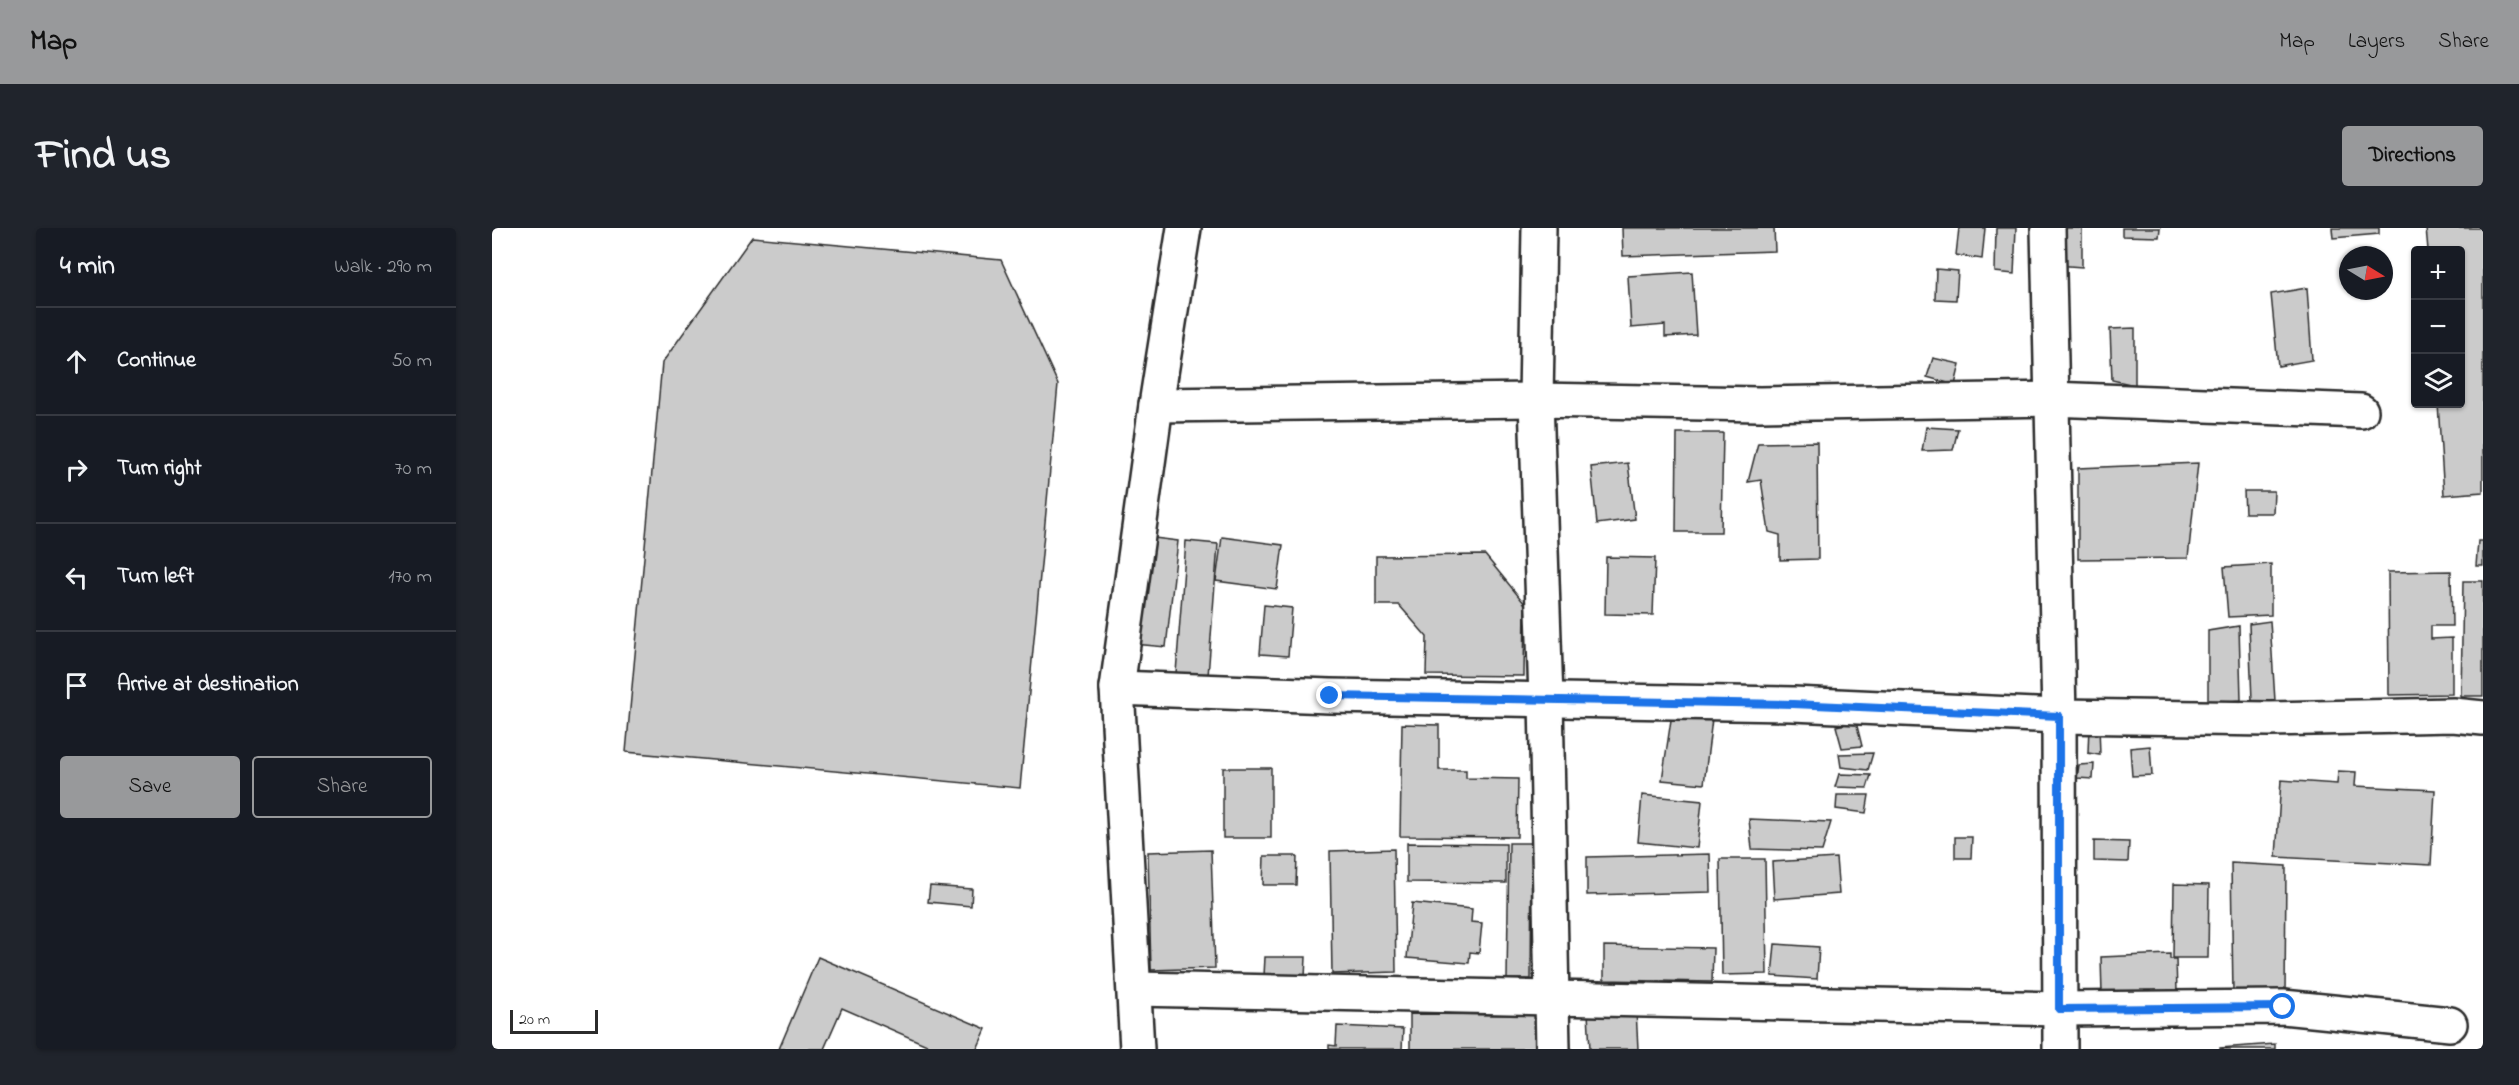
<!DOCTYPE html>
<html lang="en">
<head>
<meta charset="utf-8">
<style>
  :root { --surface:#171b24; --page:#20242c; --text:#f1f3f6; --muted:#9ea1a6; --line:#363941; --accent:#98999b }
  body { margin:0; font-family:"Indie Flower",sans-serif; background:var(--page); color:var(--text) }
  .controls { position:absolute; right:18px; top:18px; display:grid; overflow:hidden; border-radius:6px; box-shadow:0 2px 4px #0004 }
  .controls button { width:54px; height:54px; display:grid; place-items:center; padding:0; border:0; border-bottom:2px solid var(--line); background:var(--surface); color:var(--text); font:30px sans-serif }
  .compass { position:absolute; left:1847px; top:18px; width:54px; height:54px; border-radius:50%; background:var(--surface); box-shadow:0 2px 4px #0004; rotate:100deg }
  .scale { position:absolute; left:18px; bottom:15px; width:88px; box-sizing:border-box; padding-left:6px; border:3px solid #2b2b2b; border-top:0; font-size:16px; line-height:21px; white-space:nowrap; color:#2b2b2b; -webkit-text-stroke:4px #fff; paint-order:stroke }
  .stop { position:absolute; width:18px; height:18px; margin:-14px; border:4px solid #1a73e8; border-radius:50%; background:#fff }
  .stop.end { background:#1a73e8; border-color:#fff; box-shadow:0 2px 6px #0008 }
  .list { margin:0; padding:0; list-style:none }
  h2 { display:flex; justify-content:space-between; align-items:center; height:78px; margin:0; padding:0 24px; font-size:26px }
  h2 small { font-size:20px; font-weight:400; color:var(--muted) }
  .list li { display:grid; grid-template-columns:39px 1fr auto; gap:18px; align-items:center; box-sizing:border-box; height:108px; padding:0 24px; border-top:2px solid var(--line) }
  .list b { display:block; font-size:22px; white-space:nowrap }
  .list em { font-size:20px; font-style:normal; color:var(--muted) }
  .actions { display:flex; gap:12px; padding:18px 24px }
  .actions a { flex:1; padding:14px 0; border:2px solid var(--accent); border-radius:6px; text-align:center; font-size:21px; color:var(--accent) }
  .actions .main { background:var(--accent); color:#111 }
  .icon { flex:none; width:33px; height:33px; fill:none; stroke:currentColor; stroke-width:2; stroke-linecap:round; stroke-linejoin:round }
  .map { position:relative; flex:none; width:1991px; height:821px; overflow:hidden; border-radius:6px }
  header { display:flex; align-items:center; gap:36px; box-sizing:border-box; height:84px; padding:0 30px; background:var(--accent); color:#111 }
  header strong { font-size:28px }
  nav { display:flex; gap:33px; margin-inline-start:auto; font-size:21px }
  .intro { display:flex; align-items:center; justify-content:space-between; box-sizing:border-box; height:144px; padding:0 36px }
  h1 { margin:0; font-size:42px }
  .button { padding:15px 27px; border-radius:6px; background:var(--accent); color:#111; font-size:21px; font-weight:700 }
  main { display:flex; gap:36px; padding:0 36px }
  aside { flex:1; background:var(--surface); border-radius:6px; box-shadow:0 2px 4px #0004 }
  .map>svg:first-child { display:block }
  .building { fill:#cbcbcb; stroke:#2b2b2b; stroke-width:1.5 }
  .lines { fill:none; stroke-linecap:round; stroke-linejoin:round }
  .minor-casing { stroke:#2b2b2b; stroke-width:38 }
  .minor { stroke:#fff; stroke-width:33 }
  .route { stroke:#1a73e8; stroke-width:8 }
</style>
</head>
<body>
<header>
<strong>Map</strong>
<nav><a>Map</a><a>Layers</a><a>Share</a></nav>
</header>
<div class="intro"><h1>Find us</h1><a class="button">Directions</a></div>
<main>
<aside>
<h2>4 min<small>Walk · 290 m</small></h2>
<ul class="list">
<li><svg class="icon" aria-label="ahead" viewBox="0 0 24 24"><path d="M12 20V5M6 11l6-6 6 6"/></svg><div><b>Continue</b></div><em>50 m</em></li>
<li><svg class="icon" aria-label="right" viewBox="0 0 24 24"><path d="M7 20v-9h11M14 6l5 5-5 5"/></svg><div><b>Turn right</b></div><em>70 m</em></li>
<li><svg class="icon" aria-label="left" viewBox="0 0 24 24"><path d="M17 20v-9H6M10 6l-5 5 5 5"/></svg><div><b>Turn left</b></div><em>170 m</em></li>
<li><svg class="icon" aria-label="arrive" viewBox="0 0 24 24"><path d="M6 21V4h12l-3 4 3 4H6"/></svg><div><b>Arrive at destination</b></div></li>
</ul>
<div class="actions"><a class="main">Save</a><a>Share</a></div>
</aside>
<div class="map">
<svg width="1991" height="821" viewBox="0 0 1991 821">
  <rect width="100%" height="100%" fill="#fff"/>
  <filter id="ink" filterUnits="userSpaceOnUse"><feTurbulence type="fractalNoise" baseFrequency=".0167" numOctaves="2"/><feDisplacementMap in="SourceGraphic" scale="12" xChannelSelector="R" yChannelSelector="G"/><feConvolveMatrix kernelMatrix="1 2 1 2 8 2 1 2 1" color-interpolation-filters="sRGB"/></filter>
  <g filter="url(#ink)">
    <g class="building">
      <path d="M1130,0h152l1,23 -152,5z"/>
      <path d="M1467,0h26l-3,31 -26,-4z"/>
      <path d="M1504,0h20l-2,46 -19,-2z"/>
      <path d="M1564,0h26v39l-26,-2z"/>
      <path d="M1630,0h38l-1,9 -37,-1z"/>
      <path d="M1840,0h47v6l-46,4z"/>
      <path d="M1934,0h57v264l-39,3 -6,-91h22v-154h-32z"/>
      <path d="M260,9l249,23 57,124 -38,404 -394,-36 36,-389z"/>
      <path d="M1444,41l22,2 -2,29 -21,-1z"/>
      <path d="M1200,44l4,63 -31,2v-12l-34,3 -3,-52z"/>
      <path d="M1815,60l5,72 -34,6 -7,-72z"/>
      <path d="M1643,100v57l-23,-5 -2,-51z"/>
      <path d="M1441,130l27,6 -5,21 -28,-8z"/>
      <path d="M1434,199l32,2 -5,21 -31,1z"/>
      <path d="M1185,205h46l-2,99h-45z"/>
      <path d="M1325,214l1,117 -38,1v-25l-11,-3 -8,-52 -13,2 10,-39z"/>
      <path d="M1136,235l7,56 -38,5 -6,-57z"/>
      <path d="M1706,235l-10,95 -110,1v-91z"/>
      <path d="M1752,263h30l-1,22h-28z"/>
      <path d="M654,309l32,4 -12,106 -32,-3z"/>
      <path d="M730,309l61,8 -6,44 -61,-8z"/>
      <path d="M694,313l32,3 -10,132 -32,-3z"/>
      <path d="M1986,313h5v25h-7z"/>
      <path d="M993,327l40,49 -1,72 -98,-1 1,-38 -28,-32h-23v-49z"/>
      <path d="M1114,329l49,1 -2,57 -48,-1z"/>
      <path d="M1779,336v51l-43,2 -4,-50z"/>
      <path d="M1959,343l1,55h-21v13l21,-1v56l-63,1 -1,-123z"/>
      <path d="M1971,353h20v115h-22z"/>
      <path d="M772,377l28,3 -4,48 -28,-2z"/>
      <path d="M1778,393l5,80h-23l-3,-77z"/>
      <path d="M1747,398l2,74 -33,3v-72z"/>
      <path d="M1220,491l-8,65 -42,-4 9,-60z"/>
      <path d="M1364,494l6,24 -20,2 -6,-22z"/>
      <path d="M910,496l37,1v45h27v8l52,1 -1,58 -117,-1z"/>
      <path d="M1597,498h10l1,29 -12,-2z"/>
      <path d="M1658,518l2,29 -20,1 -2,-28z"/>
      <path d="M1381,525l-5,17 -27,-3 -2,-13z"/>
      <path d="M1602,536l-1,15 -16,-1 2,-13z"/>
      <rect x="731" y="540" width="48" height="70"/>
      <path d="M1846,543l18,1 -1,14 80,4 -4,75 -155,-8 5,-77 56,4z"/>
      <path d="M1347,546l32,1 -4,13 -32,-1z"/>
      <path d="M1150,567l60,6 -5,47 -59,-6z"/>
      <path d="M1345,567h32l-3,18 -30,-4z"/>
      <path d="M1257,591l82,3 -9,29 -70,-2z"/>
      <path d="M1463,609h17l-1,21h-16z"/>
      <path d="M1602,613l35,1 -1,20 -34,-1z"/>
      <path d="M915,615l99,1v39l-99,-1z"/>
      <path d="M1017,615h23l-1,136h-24z"/>
      <path d="M902,621l2,123 -64,2 -2,-123z"/>
      <path d="M719,622l4,118 -64,2 -3,-118z"/>
      <path d="M1218,626l1,38 -124,3v-38z"/>
      <path d="M772,628h33l-1,29h-33z"/>
      <path d="M1344,630l3,36 -65,5 -2,-37z"/>
      <path d="M1228,631h45l2,115 -45,1z"/>
      <path d="M1739,635l55,3 -1,129 -52,-2z"/>
      <path d="M1682,656l35,1 -1,73h-35z"/>
      <path d="M438,658l42,3 -1,17 -43,-4z"/>
      <path d="M920,675l60,6 -1,13 11,1 -3,30 -9,-1 -1,11 -62,-5z"/>
      <path d="M1283,716l44,3 -2,32 -45,-3z"/>
      <path d="M1112,718l109,2 -1,34 -108,-2z"/>
      <path d="M1678,726v5h6l1,33 -75,3 -1,-38z"/>
      <path d="M326,729l168,72 -9,20h-41l-94,-41 -18,41h-45z"/>
      <path d="M773,729h41l-1,20 -41,-1z"/>
      <path d="M1144,782l2,39h-48l-2,-36z"/>
      <path d="M918,786l133,1v34h-133z"/>
      <path d="M845,798l66,3 -1,20h-73v-4l7,1z"/>
      <path d="M1783,816v5h-55v-1z"/>
    </g>
    <g class="lines">
      <defs>
        <g id="minor">
          <path d="M1047,0l-3,172 10,299 7,350"/>
          <path d="M1556,0l11,488 1,333"/>
          <path d="M664,177l380,-5 224,4 291,-5 310,12"/>
          <path d="M625,460l213,8 463,8 266,12 211,3 183,-4 30,3"/>
          <path d="M643,761l924,20 224,-2 167,17"/>
          <path d="M645,821l-20,-361 39,-283 28,-177"/>
        </g>
      </defs>
      <use href="#minor" class="minor-casing"/>
      <use href="#minor" class="minor"/>
    </g>
  </g>
  <g class="lines" filter="url(#ink)">
    <path class="route" d="M838,468l463,8 266,12v293l224,-2"/>
  </g>
</svg>
<div class="controls">
<button>+</button>
<button>−</button>
<button><svg class="icon" aria-label="layers" viewBox="0 0 24 24"><path d="M12 4l9 5-9 5-9-5zM3 14l9 5 9-5"/></svg></button>
</div>
<svg class="compass" viewBox="-18 -18 36 36"><path d="M0-13l5 13h-10z" fill="#e53935"/><path d="M0 13l5-13h-10z" fill="#9ea1a6"/></svg>
<div class="scale">20 m</div>
<div class="stop" style="left:1791px;top:779px"></div>
<div class="stop end" style="left:838px;top:468px"></div>
</div>
</main>
</body>
</html>
